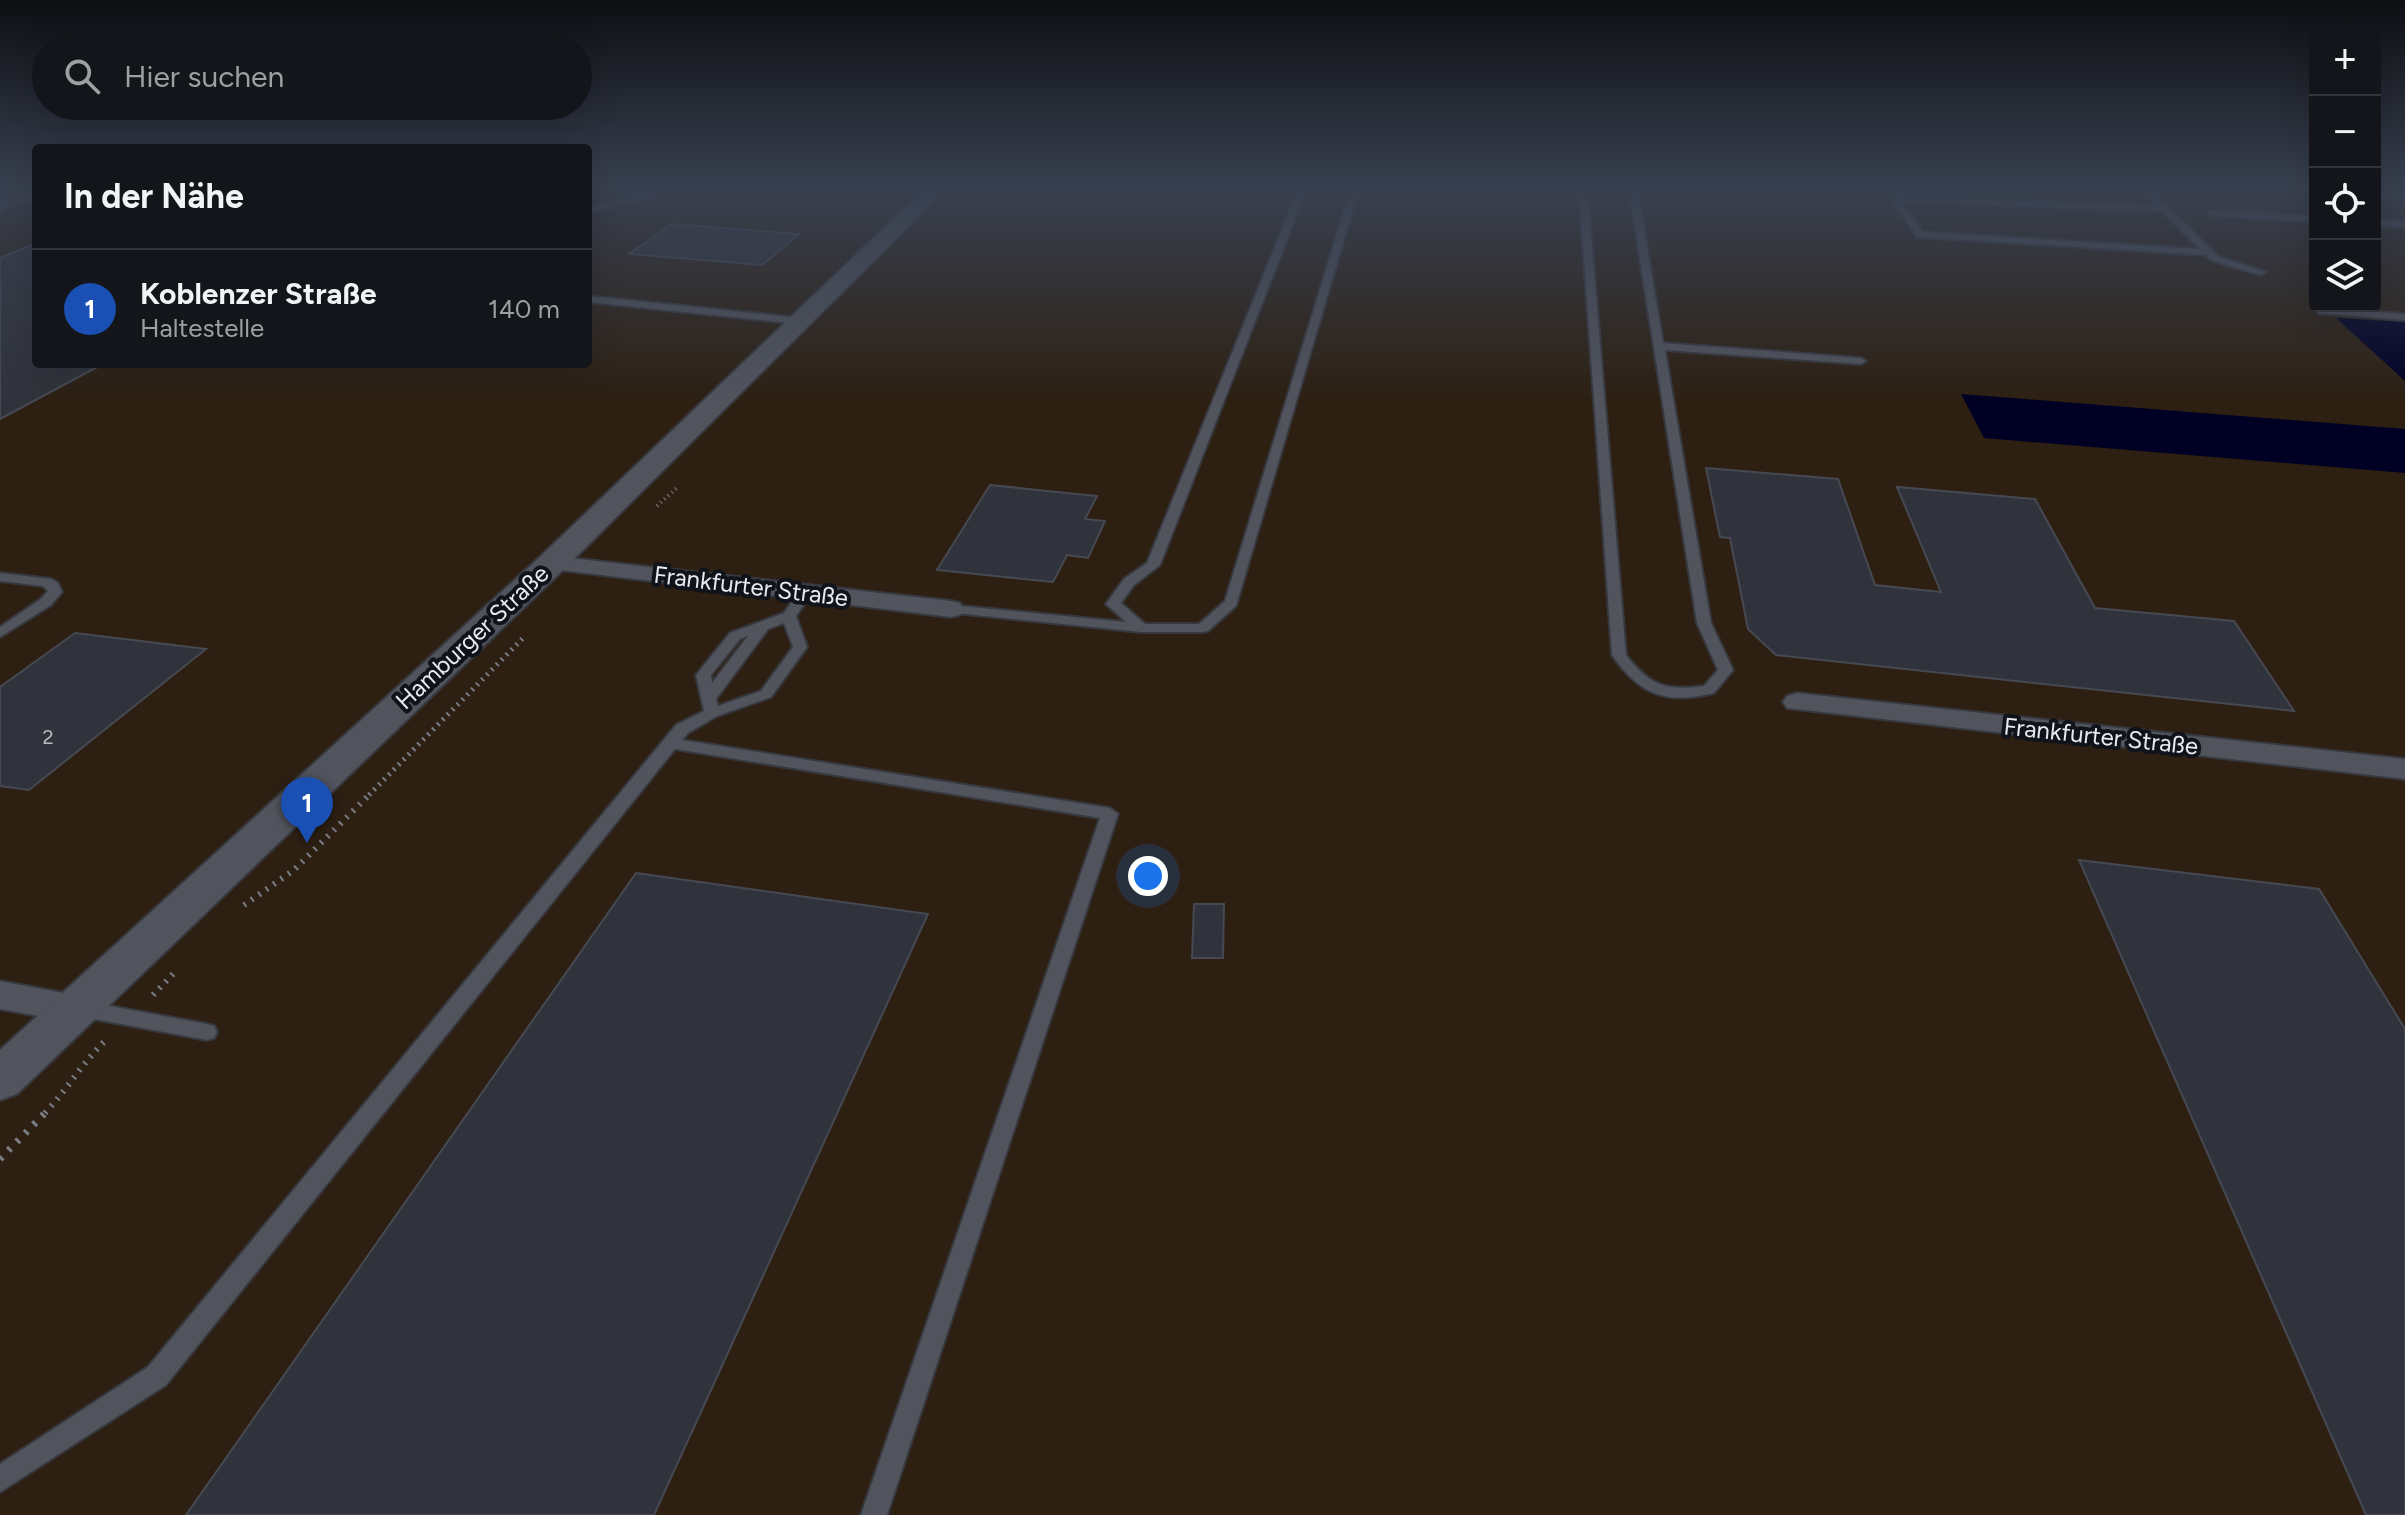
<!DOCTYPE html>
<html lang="de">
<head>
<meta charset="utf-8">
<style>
  :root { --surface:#13151a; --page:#202227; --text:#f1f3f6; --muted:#9d9fa2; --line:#323439; --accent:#dbb233 }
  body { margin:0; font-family:Figtree,sans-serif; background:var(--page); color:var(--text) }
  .controls { position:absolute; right:24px; top:24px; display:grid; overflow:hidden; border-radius:8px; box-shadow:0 8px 32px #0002 }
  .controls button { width:72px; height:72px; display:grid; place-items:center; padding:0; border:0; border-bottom:2px solid var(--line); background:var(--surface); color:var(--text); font:40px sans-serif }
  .you { position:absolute; left:1148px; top:876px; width:28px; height:28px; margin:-20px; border:6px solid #fff; border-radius:50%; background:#1a73e8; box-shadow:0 0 0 12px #1a73e833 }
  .badge { display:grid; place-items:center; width:52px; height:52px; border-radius:50%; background:var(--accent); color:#fff; font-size:26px; font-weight:700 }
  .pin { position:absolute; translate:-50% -66px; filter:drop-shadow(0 2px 4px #0008) }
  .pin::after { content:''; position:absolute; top:42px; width:28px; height:24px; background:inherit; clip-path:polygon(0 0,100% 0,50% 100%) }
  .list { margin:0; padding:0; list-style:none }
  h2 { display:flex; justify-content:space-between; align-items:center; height:104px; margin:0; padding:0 32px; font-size:34px }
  h2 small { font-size:26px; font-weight:400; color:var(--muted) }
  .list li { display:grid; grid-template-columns:52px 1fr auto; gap:24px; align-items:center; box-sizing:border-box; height:120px; padding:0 32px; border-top:2px solid var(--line) }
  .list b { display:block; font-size:30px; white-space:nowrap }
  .list p { margin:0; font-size:26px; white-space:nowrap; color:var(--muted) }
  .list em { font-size:26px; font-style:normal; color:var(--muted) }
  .icon { flex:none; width:44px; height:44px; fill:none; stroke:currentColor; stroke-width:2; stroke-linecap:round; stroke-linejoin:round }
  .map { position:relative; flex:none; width:2405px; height:1515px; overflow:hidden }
  .search { position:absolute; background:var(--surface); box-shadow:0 8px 32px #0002; left:32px; top:32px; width:560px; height:88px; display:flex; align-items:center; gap:20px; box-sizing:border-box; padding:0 28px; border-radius:44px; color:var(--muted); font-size:30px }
  .panel { position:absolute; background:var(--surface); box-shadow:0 8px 32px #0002; left:32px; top:144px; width:560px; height:224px; border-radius:8px }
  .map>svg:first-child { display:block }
  .industrial { fill:#2d2013 }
  .water { fill:#000025 }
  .building { fill:#30333b; stroke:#464952; stroke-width:2 }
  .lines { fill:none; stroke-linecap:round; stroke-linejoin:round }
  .service-casing { stroke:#37383e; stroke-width:4 }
  .minor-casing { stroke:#37383e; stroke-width:4 }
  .tertiary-casing { stroke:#37383e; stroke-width:4 }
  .path-far3 { stroke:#7b7d84; stroke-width:4; stroke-dasharray:1 4; stroke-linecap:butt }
  .path-far2 { stroke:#7b7d84; stroke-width:5; stroke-dasharray:2 5; stroke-linecap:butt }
  .path-far1 { stroke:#7b7d84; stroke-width:6; stroke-dasharray:2 7; stroke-linecap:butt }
  .path { stroke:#7b7d84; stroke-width:7; stroke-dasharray:3 9; stroke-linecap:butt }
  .service { fill:#51545d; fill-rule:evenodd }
  .minor { fill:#51545d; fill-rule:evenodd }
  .tertiary { fill:#51545d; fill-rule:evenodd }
  .labels { text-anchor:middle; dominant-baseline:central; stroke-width:8; stroke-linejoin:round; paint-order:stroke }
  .number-label { font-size:20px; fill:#babcc3 }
  .street-label { font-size:24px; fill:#e8eaf0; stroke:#10131a }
</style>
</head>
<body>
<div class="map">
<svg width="2405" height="1515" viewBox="0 0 2405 1515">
  <rect width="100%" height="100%" fill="#191c23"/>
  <path class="industrial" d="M0,188h36v176h552v-176h1727v118h60v-118h30v1327h-2405z"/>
  <g class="water">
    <path d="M2336,318l69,4v59z"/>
    <path d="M1961,394l444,35v44l-421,-35z"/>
  </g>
  <g class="building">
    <path d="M672,224l127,10 -37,31 -133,-11z"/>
    <path d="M36,243v121h67l-103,55v-161z"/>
    <path d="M1706,468l132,11 37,106 66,7 -44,-105 138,12 60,109 139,13 60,90 -518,-56 -28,-26 -18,-91 -10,-1z"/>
    <path d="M990,485l107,11 -12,23 20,2 -17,37 -21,-3 -14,27 -116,-12z"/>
    <path d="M75,633l131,16 -177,141 -29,-4v-99z"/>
    <path d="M2079,860l240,29 86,140v486h-39z"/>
    <path d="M636,873l292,41 -274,601h-468z"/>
    <path d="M1194,904h30l-1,54h-31z"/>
  </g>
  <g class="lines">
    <defs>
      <g id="service">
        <path d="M599,188h13l-24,7v-4z"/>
        <path d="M674,188h14l-100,25v-6z"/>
        <path d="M1299,188h8l-147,377 -26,20 -13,18 24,21h54l26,-23 126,-413h8l-123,418 -28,25 -5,1h-62l-195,-20 -2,-3 7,-4 175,17 -20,-18 18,-25 23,-16z"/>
        <path d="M1579,188h8l39,467c24,31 40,36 78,31l14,-16 -21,-47 -68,-435h8l26,155 198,15 5,3 -5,3 -196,-14 46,273 22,47 -19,23c-48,12 -74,2 -102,-38z"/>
        <path d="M2139,188h9l71,69 47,15 -5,3 -48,-14 -7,-6 -287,-18 -3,-1 -24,-37 4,-2 261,9zM1902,202l260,9 38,38 -278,-17z"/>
        <path d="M2257,188l58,1v4l-54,-3z"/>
        <path d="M2375,193l30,1v4l-30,-1z"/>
        <path d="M2212,210l103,6v6l-106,-7 -1,-2z"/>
        <path d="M2375,220l30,1v6l-30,-1z"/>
        <path d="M588,296l212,22 5,3 -5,3 -212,-22z"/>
        <path d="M2321,308l84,6v6l-87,-7v-4z"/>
        <path d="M0,573l51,6 7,4 4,9 -11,13 -51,32v-10l41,-28 7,-8 -5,-5 -43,-5z"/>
        <path d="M805,589l7,4 -16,23 11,31 -36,50 -54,19 -29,17 -6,7 428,68 8,6 -231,701h-26l239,-697 -425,-69 -509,636 -166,107v-28l148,-97 528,-642 28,-14 -8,-36 34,-42 54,-20 16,-23zM784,623l9,24 -32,44 -43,15 -2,-7 52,-70zM748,636l-36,47 -1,-8 29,-36z"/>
        <path d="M83,1001l124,23 7,2 3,6 -3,6 -7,2 -124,-23 -7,-2 -3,-6 3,-6z"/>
      </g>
      <g id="minor">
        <path d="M30,188h6v9l-36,14v-11z"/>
        <path d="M552,556l399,45 9,2 4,6 -4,6 -9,2 -408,-49 -3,-5 3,-5z"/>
        <path d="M1797,693l608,66v20l-618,-71 -4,-6 4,-6z"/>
        <path d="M0,981l90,17 5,10 -5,10 -13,5 -77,-14z"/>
      </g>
      <path id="tertiary" d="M926,188h21l-384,382 -546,524 -17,6v-50l541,-494z"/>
    </defs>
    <use href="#service" class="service-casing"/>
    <use href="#minor" class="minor-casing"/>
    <use href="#tertiary" class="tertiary-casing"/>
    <path class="path-far3" d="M657,506l22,-20"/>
    <path class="path-far2" d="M369,795l156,-159"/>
    <g class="path-far1">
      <path d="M244,905l50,-35 77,-77"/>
      <path d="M153,995l21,-22"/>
      <path d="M45,1113c22,-23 37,-50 60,-72"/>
    </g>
    <path class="path" d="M0,1159l47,-48"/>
    <use href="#service" class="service"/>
    <use href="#minor" class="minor"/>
    <use href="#tertiary" class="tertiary"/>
  </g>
  <linearGradient id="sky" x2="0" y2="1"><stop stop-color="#0e0f13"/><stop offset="0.47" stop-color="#384050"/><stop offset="1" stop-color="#384050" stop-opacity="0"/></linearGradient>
  <rect width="2405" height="400" fill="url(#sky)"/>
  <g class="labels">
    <g class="number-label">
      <text x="48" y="737">2</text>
    </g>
    <g class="street-label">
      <text transform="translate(751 586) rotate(7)">Frankfurter Straße</text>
      <text transform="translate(472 637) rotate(-43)">Hamburger Straße</text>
      <text transform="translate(2101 736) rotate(6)">Frankfurter Straße</text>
    </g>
  </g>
</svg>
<div class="controls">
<button>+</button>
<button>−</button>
<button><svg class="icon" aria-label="locate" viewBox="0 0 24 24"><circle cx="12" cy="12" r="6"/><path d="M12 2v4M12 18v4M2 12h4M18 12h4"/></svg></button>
<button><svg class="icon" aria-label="layers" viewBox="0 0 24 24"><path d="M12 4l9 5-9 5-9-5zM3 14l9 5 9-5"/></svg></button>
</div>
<div class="you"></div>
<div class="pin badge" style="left:307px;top:843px;background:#1a4fb4">1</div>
<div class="search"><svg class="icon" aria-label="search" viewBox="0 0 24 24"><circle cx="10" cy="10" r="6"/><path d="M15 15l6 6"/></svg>Hier suchen</div>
<section class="panel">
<h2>In der Nähe<small></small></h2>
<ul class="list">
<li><span class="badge" style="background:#1a4fb4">1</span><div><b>Koblenzer Straße</b><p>Haltestelle</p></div><em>140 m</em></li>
</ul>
</section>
</div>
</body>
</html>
